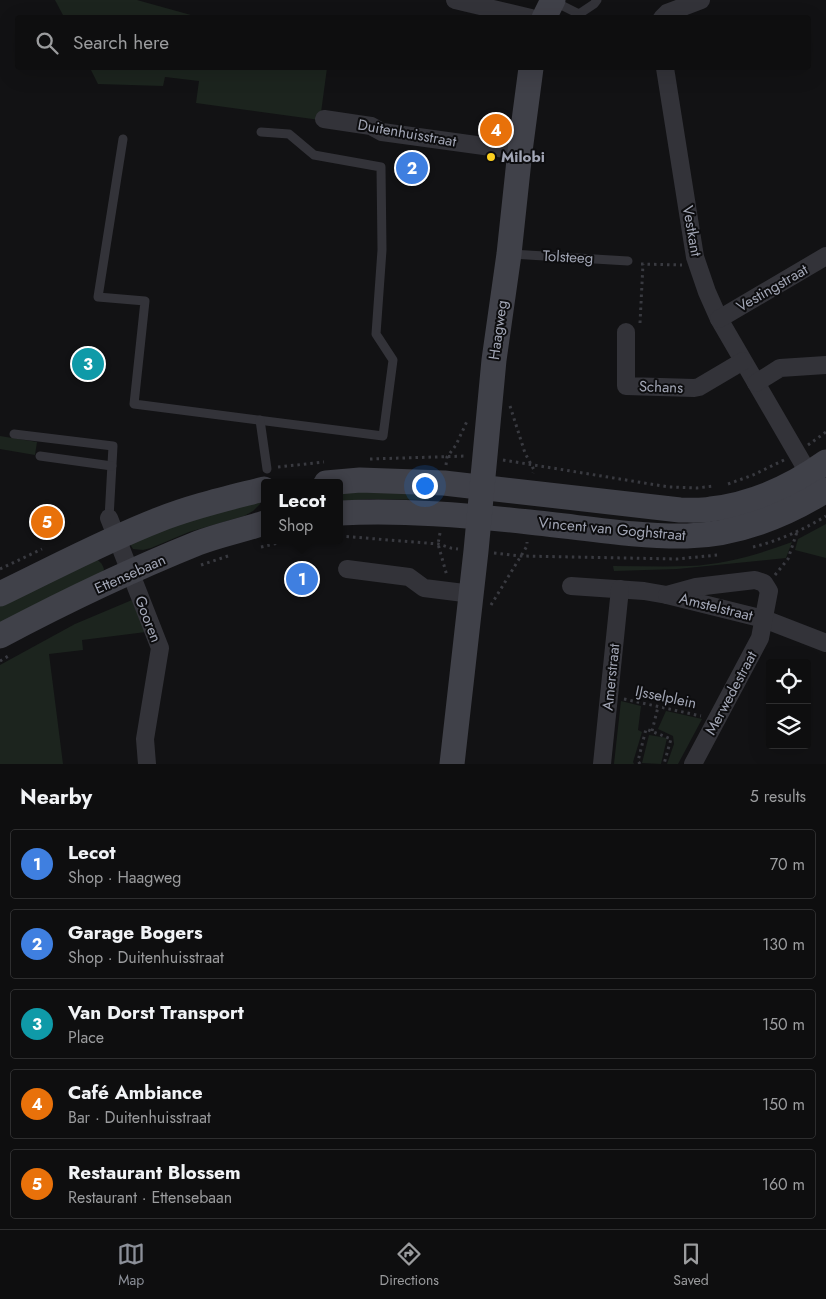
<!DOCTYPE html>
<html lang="en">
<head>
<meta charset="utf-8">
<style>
  :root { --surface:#0e0e0f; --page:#171718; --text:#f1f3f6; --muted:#9b9c9e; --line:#2e2e2f; --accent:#8c9099 }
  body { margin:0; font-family:Jost,sans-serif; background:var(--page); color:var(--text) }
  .controls { position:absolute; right:15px; bottom:15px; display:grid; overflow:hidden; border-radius:5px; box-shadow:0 5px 20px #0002 }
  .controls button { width:45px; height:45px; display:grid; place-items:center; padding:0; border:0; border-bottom:1px solid var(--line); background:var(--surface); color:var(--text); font:25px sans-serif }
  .you { position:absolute; left:424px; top:485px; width:18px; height:18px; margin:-12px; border:4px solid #fff; border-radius:50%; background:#1a73e8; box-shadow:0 0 0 8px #1a73e833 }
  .badge { display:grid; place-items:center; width:32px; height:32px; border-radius:50%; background:var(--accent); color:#fff; font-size:16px; font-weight:700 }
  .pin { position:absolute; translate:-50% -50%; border:2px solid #fff; box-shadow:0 1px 5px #0006 }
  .popup { position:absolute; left:261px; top:479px; width:82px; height:65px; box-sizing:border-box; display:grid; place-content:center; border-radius:5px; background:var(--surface); filter:drop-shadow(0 1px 4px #0005); font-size:16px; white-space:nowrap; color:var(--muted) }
  .popup b { font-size:19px; color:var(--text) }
  .popup::after { content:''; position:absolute; left:50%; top:100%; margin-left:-10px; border:10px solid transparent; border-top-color:var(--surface) }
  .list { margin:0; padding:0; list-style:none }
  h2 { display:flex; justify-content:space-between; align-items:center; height:65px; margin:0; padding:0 20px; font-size:21px }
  h2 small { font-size:16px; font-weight:400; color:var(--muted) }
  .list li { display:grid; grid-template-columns:32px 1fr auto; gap:15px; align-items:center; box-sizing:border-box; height:70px; margin:0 10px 10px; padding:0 10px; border:1px solid var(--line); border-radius:5px }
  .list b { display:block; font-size:19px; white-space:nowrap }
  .list p { margin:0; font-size:16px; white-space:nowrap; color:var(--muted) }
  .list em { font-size:16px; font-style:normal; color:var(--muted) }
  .icon { flex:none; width:28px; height:28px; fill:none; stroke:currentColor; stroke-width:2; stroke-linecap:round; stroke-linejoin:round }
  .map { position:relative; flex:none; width:826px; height:764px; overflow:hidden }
  .search { position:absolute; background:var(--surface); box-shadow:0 5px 20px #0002; left:15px; right:15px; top:15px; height:55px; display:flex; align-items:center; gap:12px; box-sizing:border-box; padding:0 18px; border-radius:5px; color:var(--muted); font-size:19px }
  .sheet { height:465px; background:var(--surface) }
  nav { display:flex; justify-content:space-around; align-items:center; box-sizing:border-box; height:70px; border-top:1px solid var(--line); background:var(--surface); font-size:14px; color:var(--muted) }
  nav a { display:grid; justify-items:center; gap:2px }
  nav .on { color:var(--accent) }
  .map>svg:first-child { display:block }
  .green { fill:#1c241e }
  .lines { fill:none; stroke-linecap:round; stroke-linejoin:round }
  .path { stroke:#393a40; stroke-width:3; stroke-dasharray:2.5 4; stroke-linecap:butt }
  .lane { stroke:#333339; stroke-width:9 }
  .street { stroke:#333339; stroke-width:18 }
  .secondary { stroke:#404149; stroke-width:25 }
  .poi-dot { fill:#fdd020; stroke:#0d0d0f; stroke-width:2 }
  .labels { text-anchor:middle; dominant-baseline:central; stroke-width:4; stroke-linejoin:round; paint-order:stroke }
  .street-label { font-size:15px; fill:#a2a6b5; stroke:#0d0d0f }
  .poi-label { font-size:15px; font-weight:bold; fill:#a2a6b5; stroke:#0d0d0f; text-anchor:start }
</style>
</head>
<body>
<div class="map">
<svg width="826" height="764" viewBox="0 0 826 764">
  <rect width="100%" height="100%" fill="#121214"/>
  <g class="green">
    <path d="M55,0h82l61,17h-134z"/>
    <path d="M90,68h237l-7,52 -124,-17 3,-22 -34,-4 -2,9 -65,-2z"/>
    <path d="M0,436l37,6 -2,13 -35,-6z"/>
    <path d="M340,487l91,1 -2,12 -59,-1 -30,2z"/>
    <path d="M260,502v2l-7,7 -9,5 -55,16 -38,16 -8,2 -10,-1 -3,-5 49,-25z"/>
    <path d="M826,524v34l-31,-8 3,-11z"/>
    <path d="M792,542l-6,16 -109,11 -63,2 -1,-5c26,0 52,1 77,0 35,-2 70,-12 102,-24z"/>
    <path d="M96,559c5,3 6,5 8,10l-2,5 -102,55v-24z"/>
    <path d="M132,600l14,32 -64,8 1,10 -34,4 14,110h-63v-99l75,-41z"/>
    <path d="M621,701l20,5 -3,24 4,2 -9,30 1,2h-20z"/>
    <path d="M666,711l36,8 -24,45h-11l7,-20 -1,-8 -15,-7z"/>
    <path d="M649,735l18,3 -6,26 -19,-1z"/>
  </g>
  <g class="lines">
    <g class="path">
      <path d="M641,264l41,1"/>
      <path d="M640,323l3,-59"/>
      <path d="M510,406l15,47 9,17 -1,3"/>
      <path d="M808,445l18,-13"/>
      <path d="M370,459l97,-3"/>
      <path d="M503,460l166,27 28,1 17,-2"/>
      <path d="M446,465l1,-8 9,-12 12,-26"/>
      <path d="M278,467l46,-5"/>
      <path d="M728,484l25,-9 31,-15"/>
      <path d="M440,533l-2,11 9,32"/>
      <path d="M340,536l98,8 13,4 7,1"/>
      <path d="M261,547l30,-7"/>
      <path d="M753,547c25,-6 50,-17 73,-31"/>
      <path d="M494,553l27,3 156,3 40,-4"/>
      <path d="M201,565l30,-10"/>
      <path d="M0,569l42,-20"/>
      <path d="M775,575l13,-16 9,-27"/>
      <path d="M491,605l36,-59v-4"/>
      <path d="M0,661l10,-6"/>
      <path d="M624,699l77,17"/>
      <path d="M652,731l6,-24"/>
      <path d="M640,764l-2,-3 8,-32 25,10 -7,25"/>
    </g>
    <g class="lane">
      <path d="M555,2l24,12 15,-10 3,-4"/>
      <path d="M123,139l-25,158 47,4 -11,103 249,32 10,-76 -17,-26 6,-84 -1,-83 -67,-12 -25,-21 -28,-2"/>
      <path d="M511,254l117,7"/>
      <path d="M260,420l7,49"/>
      <path d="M14,434l99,12 -4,72"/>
      <path d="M40,456l72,10"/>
    </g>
    <g class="street">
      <path d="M455,0l76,18"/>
      <path d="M662,18l5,-5 34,-13"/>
      <path d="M665,68l30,189 12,35 12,27 90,155"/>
      <path d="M324,119l47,7 11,6 138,19"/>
      <path d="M719,319l107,-63"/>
      <path d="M626,332v54l68,2 5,-1 44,-26"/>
      <path d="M756,383l24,-15 46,-3"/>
      <path d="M109,518l51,130 -15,91 2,25"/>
      <path d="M347,569l62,8 15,11 48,6"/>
      <path d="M571,586l73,5 23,4 97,24 62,24"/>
      <path d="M667,595l29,-8 59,-7 9,3 5,8 -9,47 -67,126"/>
      <path d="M602,764l18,-175"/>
    </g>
    <g class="secondary">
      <path d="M544,18l9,-18"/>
      <path d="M326,483l34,-3 84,3 236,27c10,0 21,1 31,-1 43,-5 80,-22 115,-47"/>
      <path d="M340,513c63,-3 125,2 189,9 52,5 106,15 158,14 49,-1 98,-20 139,-46"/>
      <path d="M0,594c52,-25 104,-53 158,-74 35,-14 71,-22 106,-31"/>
      <path d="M0,636c64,-34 131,-66 198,-93 21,-8 45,-13 66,-20"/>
      <path d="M452,764l24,-213 18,-191 15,-106 11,-103 11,-83"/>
    </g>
  </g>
  <circle class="poi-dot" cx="491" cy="157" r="5"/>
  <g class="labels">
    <g class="street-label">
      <text transform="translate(407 133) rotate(10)">Duitenhuisstraat</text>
      <text transform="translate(692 231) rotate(80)">Vestkant</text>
      <text transform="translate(568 257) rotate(3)">Tolsteeg</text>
      <text transform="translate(772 288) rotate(-30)">Vestingstraat</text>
      <text transform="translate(498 330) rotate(-82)">Haagweg</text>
      <text transform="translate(661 387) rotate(2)">Schans</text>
      <text transform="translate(612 529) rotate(5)">Vincent van Goghstraat</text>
      <text transform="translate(130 574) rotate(-24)">Ettensebaan</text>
      <text transform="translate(716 607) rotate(14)">Amstelstraat</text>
      <text transform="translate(148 619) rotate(69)">Gooren</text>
      <text transform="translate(611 677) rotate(-84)">Amerstraat</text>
      <text transform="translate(731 693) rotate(-62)">Merwedestraat</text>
      <text transform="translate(666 697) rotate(12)">IJsselplein</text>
    </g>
    <g class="poi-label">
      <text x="501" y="157">Milobi</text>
    </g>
  </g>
</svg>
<div class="controls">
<button><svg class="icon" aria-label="locate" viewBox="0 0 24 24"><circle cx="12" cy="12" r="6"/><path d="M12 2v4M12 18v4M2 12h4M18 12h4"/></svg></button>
<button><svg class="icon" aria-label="layers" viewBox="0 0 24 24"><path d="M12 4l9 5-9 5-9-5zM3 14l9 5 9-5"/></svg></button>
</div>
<div class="you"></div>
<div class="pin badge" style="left:302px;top:579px;background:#3f7fe0">1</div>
<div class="popup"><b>Lecot</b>Shop</div>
<div class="pin badge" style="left:412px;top:168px;background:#3f7fe0">2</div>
<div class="pin badge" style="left:88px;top:364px;background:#0f9aa8">3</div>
<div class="pin badge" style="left:496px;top:130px;background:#e8710a">4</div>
<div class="pin badge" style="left:47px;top:522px;background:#e8710a">5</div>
<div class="search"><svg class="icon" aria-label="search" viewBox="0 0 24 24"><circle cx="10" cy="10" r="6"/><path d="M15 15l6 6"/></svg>Search here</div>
</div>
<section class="sheet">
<h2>Nearby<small>5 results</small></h2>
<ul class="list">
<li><span class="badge" style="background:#3f7fe0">1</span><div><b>Lecot</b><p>Shop · Haagweg</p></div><em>70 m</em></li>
<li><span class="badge" style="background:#3f7fe0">2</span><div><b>Garage Bogers</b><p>Shop · Duitenhuisstraat</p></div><em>130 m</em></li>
<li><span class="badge" style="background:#0f9aa8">3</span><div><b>Van Dorst Transport</b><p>Place</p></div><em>150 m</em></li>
<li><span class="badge" style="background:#e8710a">4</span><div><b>Café Ambiance</b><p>Bar · Duitenhuisstraat</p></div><em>150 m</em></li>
<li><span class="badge" style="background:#e8710a">5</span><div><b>Restaurant Blossem</b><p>Restaurant · Ettensebaan</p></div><em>160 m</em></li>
</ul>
</section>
<nav>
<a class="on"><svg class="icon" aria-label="map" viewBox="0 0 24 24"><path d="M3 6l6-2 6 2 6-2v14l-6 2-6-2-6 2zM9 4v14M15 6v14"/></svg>Map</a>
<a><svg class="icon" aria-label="directions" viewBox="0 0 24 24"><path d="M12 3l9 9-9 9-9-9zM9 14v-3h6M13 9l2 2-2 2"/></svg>Directions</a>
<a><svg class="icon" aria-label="saved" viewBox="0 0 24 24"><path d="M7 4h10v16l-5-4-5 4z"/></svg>Saved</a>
</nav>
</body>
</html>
